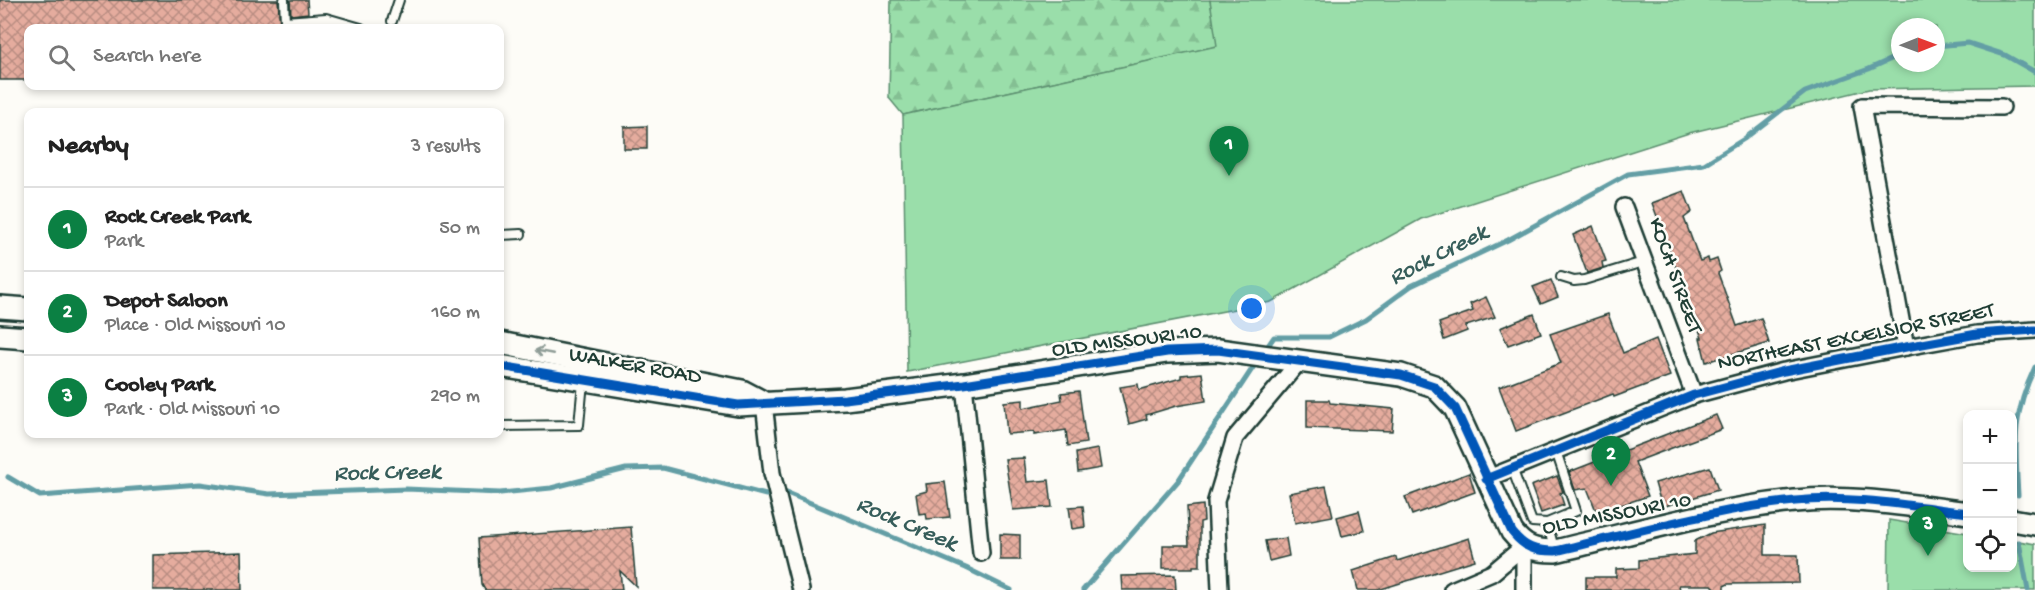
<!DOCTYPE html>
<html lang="en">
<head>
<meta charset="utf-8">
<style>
  :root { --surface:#fff; --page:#f2f2f2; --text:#222; --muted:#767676; --line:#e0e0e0; --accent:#0b8043 }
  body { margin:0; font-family:"Gochi Hand",sans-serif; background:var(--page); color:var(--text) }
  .controls { position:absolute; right:18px; bottom:18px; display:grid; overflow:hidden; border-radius:12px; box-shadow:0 3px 9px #0003 }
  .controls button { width:54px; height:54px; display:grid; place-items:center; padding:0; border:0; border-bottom:2px solid var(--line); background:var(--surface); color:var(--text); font:30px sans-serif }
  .compass { position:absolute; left:1891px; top:18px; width:54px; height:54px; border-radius:50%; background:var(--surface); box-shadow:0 3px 9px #0003; rotate:89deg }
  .you { position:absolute; left:1252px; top:309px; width:21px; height:21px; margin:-15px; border:4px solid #fff; border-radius:50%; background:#1a73e8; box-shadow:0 0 0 9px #1a73e833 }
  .badge { display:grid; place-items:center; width:39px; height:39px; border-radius:50%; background:var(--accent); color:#fff; font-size:20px; font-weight:700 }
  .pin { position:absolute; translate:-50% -50px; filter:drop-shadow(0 2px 3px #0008) }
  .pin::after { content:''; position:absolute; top:32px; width:21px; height:18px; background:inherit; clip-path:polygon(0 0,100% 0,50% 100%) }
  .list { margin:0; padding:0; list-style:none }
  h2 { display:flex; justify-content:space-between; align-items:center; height:78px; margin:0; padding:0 24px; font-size:26px }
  h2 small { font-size:20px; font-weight:400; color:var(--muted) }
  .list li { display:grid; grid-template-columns:39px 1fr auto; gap:18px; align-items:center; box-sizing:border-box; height:84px; padding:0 24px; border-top:2px solid var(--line) }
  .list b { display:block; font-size:22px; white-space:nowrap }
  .list p { margin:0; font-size:20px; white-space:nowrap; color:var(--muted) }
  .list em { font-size:20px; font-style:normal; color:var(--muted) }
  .icon { flex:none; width:33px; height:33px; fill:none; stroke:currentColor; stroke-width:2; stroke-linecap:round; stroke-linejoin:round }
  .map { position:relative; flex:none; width:2035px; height:590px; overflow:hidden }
  .search { position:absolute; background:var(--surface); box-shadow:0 3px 9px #0003; left:24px; top:24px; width:480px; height:66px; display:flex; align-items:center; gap:15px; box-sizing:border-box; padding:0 21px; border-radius:12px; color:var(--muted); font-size:22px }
  .panel { position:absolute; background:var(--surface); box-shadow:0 3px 9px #0003; left:24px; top:108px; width:480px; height:330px; border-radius:12px }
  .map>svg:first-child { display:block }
  .forest { fill:url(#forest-firs); stroke:#5c8e6f; stroke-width:1.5 }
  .park { fill:#9adeaa; stroke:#5c8e6f; stroke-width:1.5; fill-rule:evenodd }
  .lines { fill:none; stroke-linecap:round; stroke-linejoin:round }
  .stream { stroke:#639ea5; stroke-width:5 }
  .building { fill:url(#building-cross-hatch); stroke:#1f3d34; stroke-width:1.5 }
  .lane-casing { stroke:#1f3d34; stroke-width:12 }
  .street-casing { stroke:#1f3d34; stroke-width:20 }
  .secondary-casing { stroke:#1f3d34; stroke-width:26 }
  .lane { stroke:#fdfcf7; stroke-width:8 }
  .street { stroke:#fdfcf7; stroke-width:15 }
  .secondary { stroke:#fdfcf7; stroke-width:21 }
  .cycleway-casing { stroke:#fdfcf7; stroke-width:13 }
  .cycleway { stroke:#0057b8; stroke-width:9 }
  .oneway { stroke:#8e9c96 }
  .labels { text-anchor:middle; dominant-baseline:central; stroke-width:5; stroke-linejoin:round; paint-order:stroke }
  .street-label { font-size:22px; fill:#1f3d34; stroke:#fdfcf7 }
  .water-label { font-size:24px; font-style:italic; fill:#365d5a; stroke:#fdfcf7 }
</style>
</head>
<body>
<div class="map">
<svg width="2035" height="590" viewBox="0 0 2035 590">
  <defs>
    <pattern id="forest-firs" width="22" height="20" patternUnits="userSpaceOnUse" patternTransform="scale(1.5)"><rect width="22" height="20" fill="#9adeaa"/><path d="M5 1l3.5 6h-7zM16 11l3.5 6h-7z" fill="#84bf93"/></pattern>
    <pattern id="building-cross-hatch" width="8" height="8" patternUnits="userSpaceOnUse" patternTransform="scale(1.5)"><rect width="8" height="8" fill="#e5ac9e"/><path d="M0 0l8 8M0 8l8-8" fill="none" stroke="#b98d82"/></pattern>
  </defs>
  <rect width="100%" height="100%" fill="#fdfcf7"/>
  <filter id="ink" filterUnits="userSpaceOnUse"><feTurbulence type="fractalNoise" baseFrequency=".0167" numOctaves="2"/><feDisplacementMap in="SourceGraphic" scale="12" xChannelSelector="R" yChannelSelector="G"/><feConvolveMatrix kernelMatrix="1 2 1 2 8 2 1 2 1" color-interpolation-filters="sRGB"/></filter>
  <g filter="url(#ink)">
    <path class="forest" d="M891,0h319l8,46 -315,69 -14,-17z"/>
    <g class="park">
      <path d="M1210,0h825v86l-166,3 -180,44 -268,86 -150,83 -364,70 -4,-257 314,-69zM1900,27h36v36h-36z"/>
      <path d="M1889,520l78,13 1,35h44l1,-28 22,4v46h-147z"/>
    </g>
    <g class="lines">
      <g class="stream">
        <path d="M1936,46l32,-3 37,12 30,17"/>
        <path d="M1265,350l9,-13h55l37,-18 45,-33 97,-46 120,-66 76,-10 40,-25 61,-47 64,-23 31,-14"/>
        <path d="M8,477l32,19 160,-12 69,10 137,-5 94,4 51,-5 75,-19 37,-1 103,27"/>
        <path d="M787,493l179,75 45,22"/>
        <path d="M2018,495c-3,-52 -6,-80 17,-128"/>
        <path d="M2019,542l9,48"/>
        <path d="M1083,590l95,-109 80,-121"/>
      </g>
    </g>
    <g class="building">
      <path d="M0,0h278l2,25 5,2 25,-2v3h-282v52h-28z"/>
      <path d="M290,0h17l1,13 -17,2z"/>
      <path d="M647,126v23h-23v-22z"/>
      <path d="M1684,191l8,21 -8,6 16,43 8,-3 1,4 8,-3 4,12 -3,2 19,53 24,-8 8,25 -63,19 -6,-24h2l-50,-135z"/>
      <path d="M1593,226l13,35 -4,1 1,6 -16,5 -14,-38z"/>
      <path d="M1551,280l7,17 -17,7 -8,-17z"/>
      <path d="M1486,297l9,20 -29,9 1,5 -23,9 -5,-17 34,-12 -3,-7z"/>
      <path d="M1534,314l7,19 -33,12 -8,-17z"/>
      <path d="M1608,314l15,39 33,-14 14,37 -56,21 -1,-3 -97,37 -17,-44 62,-24 -11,-29z"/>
      <path d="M1202,373l4,28 -30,5 -30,9 1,4 -18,5 -9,-37 18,-3 1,6 42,-12v-3z"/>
      <path d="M1079,391l7,52 -18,3 -2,-16 -32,5v-3l-27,2 -3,-32 19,-2v8l39,-8 -1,-7z"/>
      <path d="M1307,400h22l1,3 64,6 -2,22 -85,-3z"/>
      <path d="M1716,415l6,14 -87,33 13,34 -51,17 -10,-25 -12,2 -6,-18z"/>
      <path d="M1098,449l3,19 -23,4 -2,-19z"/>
      <path d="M1024,458l3,24 22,-2 3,27 -39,3 -8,-51z"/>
      <path d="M1710,467l8,23 -56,17 -7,-24z"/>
      <path d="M1469,473l6,19 -63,23 -7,-18z"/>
      <path d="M1557,476l6,16 -3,1 4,12 -23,8 -10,-27z"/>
      <path d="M945,482l5,35 -23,2 -1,-6 -7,1 -3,-20 11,-3 -1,-7z"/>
      <path d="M1326,486l7,30 -38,7 -6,-30z"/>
      <path d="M1203,505l1,16 -4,1v44h-7v2h-30v-23h26l-2,-38z"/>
      <path d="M1083,506l2,21 -13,2 -3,-22z"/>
      <path d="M1359,511l5,20 -22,5 -5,-19z"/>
      <path d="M1765,525v30h33l1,28 -71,1 -4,2v4h-7l-5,-5h-33l1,5h-94v-13h30v-8l23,-1v-8l56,-6v-13l16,-8z"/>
      <path d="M631,527l5,59 -16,-15 2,19h-137l-3,-5 -3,-47z"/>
      <path d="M1000,534l20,1v25h-20z"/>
      <path d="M1286,538l3,18 -20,5 -4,-20z"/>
      <path d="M1469,538l6,22 -97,30h-20l-5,-19 43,-14 1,4z"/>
      <path d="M241,552l1,38h-89v-35z"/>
      <path d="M1175,575l1,15h-54l-1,-14z"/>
    </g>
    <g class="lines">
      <defs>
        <g id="lane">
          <path d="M284,0l1,21 41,-3 35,10"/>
          <path d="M392,21l7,-21"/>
          <path d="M500,235l21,-1"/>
          <path d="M1561,277l13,4 10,-1 59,-18"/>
          <path d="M500,426l79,-1 4,-43"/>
          <path d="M1512,468l20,54 15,1"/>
          <path d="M1554,548l-7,-25 29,-12 -20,-60"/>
        </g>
        <g id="street">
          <path d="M1624,207l70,188"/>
          <path d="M1906,347l-44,-241 140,1"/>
          <path d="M964,384l17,169"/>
          <path d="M764,403l8,70 29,117"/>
          <path d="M1486,479l208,-84 90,-24 122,-24 71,-13 58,-4"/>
          <path d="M1220,590l-4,-89 19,-63 63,-75"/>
          <path d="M1452,590l40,-17 32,-27"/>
          <path d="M1524,590v-44"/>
        </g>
        <g id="secondary">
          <path d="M0,307l28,2"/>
          <path d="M0,336l28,2"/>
          <path d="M500,343l242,48 19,10"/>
          <path d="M500,366l238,39 107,-6 119,-15 203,-32 51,-2 183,25 33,11 21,22 57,124c13,16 22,19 43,19 79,-18 159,-42 240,-50 56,-6 117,5 173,12"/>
          <path d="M2012,520l23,4"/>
        </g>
      </defs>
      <use href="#lane" class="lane-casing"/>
      <use href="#street" class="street-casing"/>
      <use href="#secondary" class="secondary-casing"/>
      <use href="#lane" class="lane"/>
      <use href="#street" class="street"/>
      <use href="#secondary" class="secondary"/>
      <defs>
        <g id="cycleway">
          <path d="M500,366l238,39 107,-6 119,-15 203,-32 51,-2 183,25 33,11 21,22 57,124c13,16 22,19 43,19 79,-18 159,-42 240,-50 56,-6 117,5 173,12"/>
          <path d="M1486,479l208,-84 90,-24 122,-24 71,-13 58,-4"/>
        </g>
      </defs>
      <use href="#cycleway" class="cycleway-casing"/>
      <use href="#cycleway" class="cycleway"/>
    </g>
    <defs><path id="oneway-shaft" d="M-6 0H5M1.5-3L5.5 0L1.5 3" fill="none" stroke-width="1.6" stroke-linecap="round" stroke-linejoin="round" transform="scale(1.5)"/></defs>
    <use class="oneway" href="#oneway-shaft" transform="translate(544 352) rotate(-169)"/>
  </g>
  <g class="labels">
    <g class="street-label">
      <text transform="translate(1674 276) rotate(70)">KOCH STREET</text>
      <text transform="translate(1856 338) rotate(-11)">NORTHEAST EXCELSIOR STREET</text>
      <text transform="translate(1127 342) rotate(-7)">OLD MISSOURI 10</text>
      <text transform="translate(635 367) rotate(10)">WALKER ROAD</text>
      <text transform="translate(1617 515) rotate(-11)">OLD MISSOURI 10</text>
    </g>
    <g class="water-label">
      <text transform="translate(1439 256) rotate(-27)">Rock Creek</text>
      <text transform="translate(387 474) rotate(-1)">Rock Creek</text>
      <text transform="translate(906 525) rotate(23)">Rock Creek</text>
    </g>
  </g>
</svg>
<div class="controls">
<button>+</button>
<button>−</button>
<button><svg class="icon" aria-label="locate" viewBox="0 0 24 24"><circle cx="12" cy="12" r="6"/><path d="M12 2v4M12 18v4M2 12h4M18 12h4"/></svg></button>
</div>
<svg class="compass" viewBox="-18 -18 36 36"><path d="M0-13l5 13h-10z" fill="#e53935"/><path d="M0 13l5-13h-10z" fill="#767676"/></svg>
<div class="you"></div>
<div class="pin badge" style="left:1229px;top:176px">1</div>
<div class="pin badge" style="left:1611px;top:486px">2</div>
<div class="pin badge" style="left:1928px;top:556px">3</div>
<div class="search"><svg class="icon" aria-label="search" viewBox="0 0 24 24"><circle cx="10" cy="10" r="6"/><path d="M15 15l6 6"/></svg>Search here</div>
<section class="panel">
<h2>Nearby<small>3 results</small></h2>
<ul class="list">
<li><span class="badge">1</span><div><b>Rock Creek Park</b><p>Park</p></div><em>50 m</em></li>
<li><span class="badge">2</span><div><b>Depot Saloon</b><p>Place · Old Missouri 10</p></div><em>160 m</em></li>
<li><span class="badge">3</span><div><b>Cooley Park</b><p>Park · Old Missouri 10</p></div><em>290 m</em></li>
</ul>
</section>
</div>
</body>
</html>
